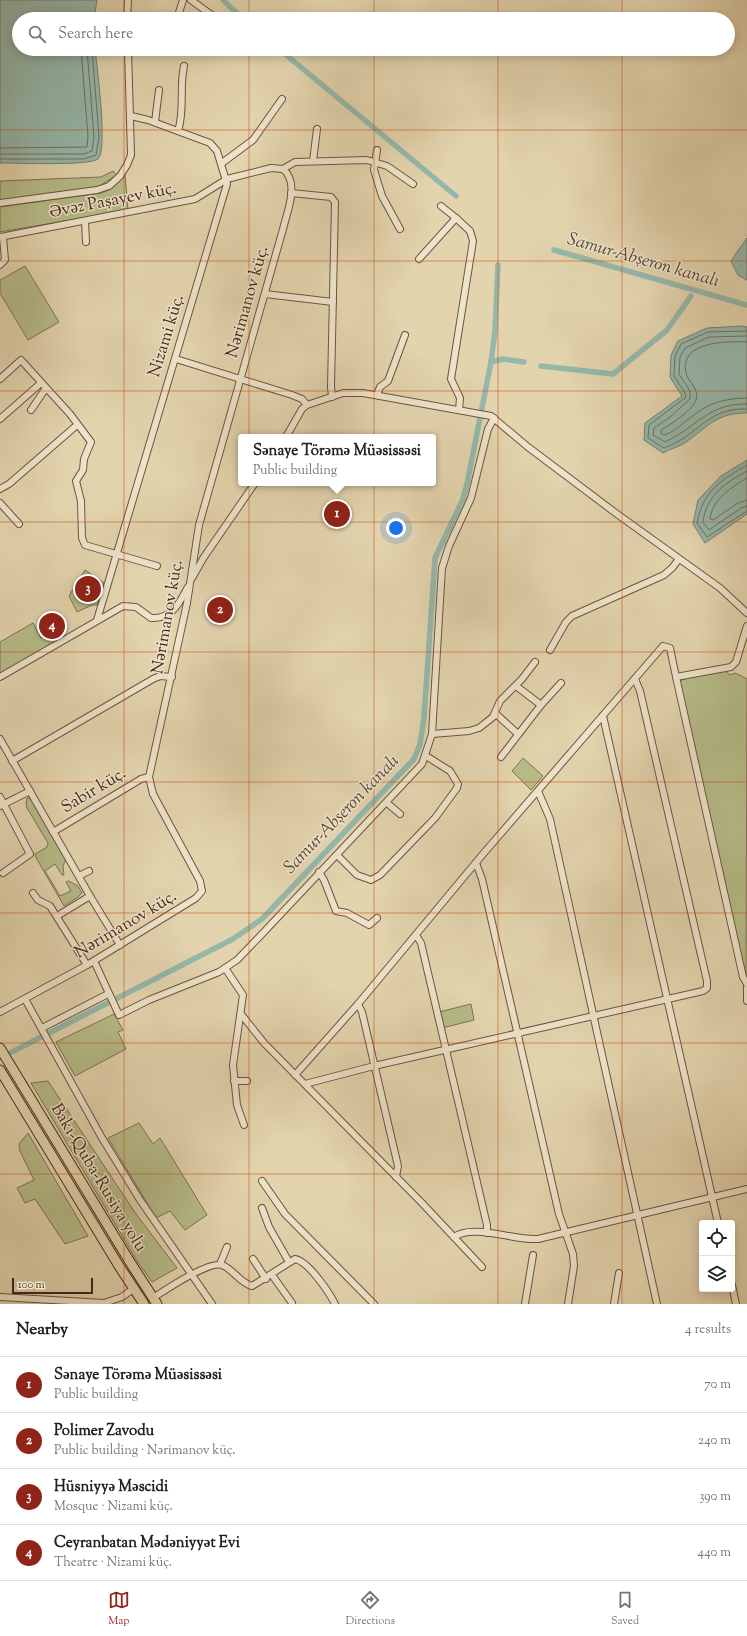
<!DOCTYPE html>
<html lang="en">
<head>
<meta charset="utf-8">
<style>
  :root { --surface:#fff; --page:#f6f6f6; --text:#222; --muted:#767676; --line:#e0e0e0; --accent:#8f2418 }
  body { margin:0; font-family:"Sorts Mill Goudy",serif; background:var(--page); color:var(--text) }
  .controls { position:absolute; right:12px; bottom:12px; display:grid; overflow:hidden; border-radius:4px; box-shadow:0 2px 10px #0003 }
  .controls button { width:36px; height:36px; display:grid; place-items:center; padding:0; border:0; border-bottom:1px solid var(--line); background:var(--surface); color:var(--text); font:20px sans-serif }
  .scale { position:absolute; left:12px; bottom:10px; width:81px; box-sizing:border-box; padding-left:4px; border:2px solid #47291a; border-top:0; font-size:11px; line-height:14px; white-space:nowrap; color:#47291a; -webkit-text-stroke:3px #ede3ca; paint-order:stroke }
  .you { position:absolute; left:396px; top:528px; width:14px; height:14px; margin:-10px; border:3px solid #fff; border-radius:50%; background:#1a73e8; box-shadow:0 0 0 6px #1a73e833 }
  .badge { display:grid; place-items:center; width:26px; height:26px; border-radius:50%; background:var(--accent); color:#fff; font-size:13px; font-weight:700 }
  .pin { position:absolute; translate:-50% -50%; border:2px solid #fff; box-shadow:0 1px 4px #0006 }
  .popup { position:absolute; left:238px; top:434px; width:198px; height:52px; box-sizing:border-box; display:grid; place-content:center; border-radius:4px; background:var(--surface); filter:drop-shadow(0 1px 3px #0005); font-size:13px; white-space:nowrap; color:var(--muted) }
  .popup b { font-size:15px; color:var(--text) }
  .popup::after { content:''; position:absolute; left:50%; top:100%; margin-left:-8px; border:8px solid transparent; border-top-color:var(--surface) }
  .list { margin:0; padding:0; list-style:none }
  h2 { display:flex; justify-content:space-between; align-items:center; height:52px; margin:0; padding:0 16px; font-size:17px }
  h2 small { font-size:13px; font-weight:400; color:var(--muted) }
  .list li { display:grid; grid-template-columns:26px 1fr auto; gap:12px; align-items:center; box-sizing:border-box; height:56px; padding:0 16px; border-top:1px solid var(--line) }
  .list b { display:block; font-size:15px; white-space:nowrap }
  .list p { margin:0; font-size:13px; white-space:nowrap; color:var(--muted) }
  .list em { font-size:13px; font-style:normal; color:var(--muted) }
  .icon { flex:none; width:22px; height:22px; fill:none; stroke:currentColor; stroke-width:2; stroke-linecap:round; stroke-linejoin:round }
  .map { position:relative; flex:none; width:747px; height:1304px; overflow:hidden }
  .search { position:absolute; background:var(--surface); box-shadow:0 2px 10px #0003; left:12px; right:12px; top:12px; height:44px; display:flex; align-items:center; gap:10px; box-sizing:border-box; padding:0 14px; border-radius:22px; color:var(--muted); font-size:15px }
  .sheet { height:276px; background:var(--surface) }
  nav { display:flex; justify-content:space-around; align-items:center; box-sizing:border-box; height:56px; border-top:1px solid var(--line); background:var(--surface); font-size:11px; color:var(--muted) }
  nav a { display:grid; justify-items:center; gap:2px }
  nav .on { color:var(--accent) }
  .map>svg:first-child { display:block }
  .green { fill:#b6bc89; stroke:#7e7252 }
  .water { fill:#95b8ab; stroke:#767f71 }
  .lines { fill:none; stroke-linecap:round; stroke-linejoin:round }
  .shore { stroke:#6e7062; stroke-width:1 }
  .canal { stroke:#95b8ab; stroke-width:5.5 }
  .minor-casing { stroke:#6e543f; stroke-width:8 }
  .highway-casing { stroke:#47291a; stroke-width:11 }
  .minor { stroke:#ede3ca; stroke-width:6 }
  .highway { stroke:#e3d4ae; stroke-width:9 }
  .grid { fill:none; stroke:#c84f0f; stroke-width:1; stroke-opacity:0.55 }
  .labels { text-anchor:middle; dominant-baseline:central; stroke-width:3; stroke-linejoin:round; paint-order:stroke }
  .street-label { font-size:17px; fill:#47291a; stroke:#ede3ca }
  .water-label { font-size:18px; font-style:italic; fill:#574637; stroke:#ede3ca }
</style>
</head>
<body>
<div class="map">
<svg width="747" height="1304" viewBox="0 0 747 1304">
  <rect width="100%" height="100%" fill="#e3d4ae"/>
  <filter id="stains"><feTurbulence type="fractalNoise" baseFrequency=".005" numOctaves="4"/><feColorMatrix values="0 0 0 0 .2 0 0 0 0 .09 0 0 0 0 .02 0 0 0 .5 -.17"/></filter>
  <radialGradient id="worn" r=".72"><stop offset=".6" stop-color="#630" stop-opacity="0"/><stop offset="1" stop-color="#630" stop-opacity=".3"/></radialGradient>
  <g class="green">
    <path d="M113,171l4,4 -21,13 -96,12v-19l101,-4z"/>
    <path d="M125,175l3,35 -128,22v-25l101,-14 8,-3z"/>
    <path d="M25,266l34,56 -31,18 -28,-47v-13z"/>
    <path d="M85,570l19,13 -7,22h-5l-15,7 -8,-16z"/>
    <path d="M33,623l8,15 7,-4 6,8 -54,31v-31z"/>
    <path d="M724,670l6,5 5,-2 12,6 -1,300 -67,-298 18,-6z"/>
    <path d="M523,758l20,18 -12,14 -19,-19z"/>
    <path d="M27,798h3l4,5 32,56 -3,7 1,9h-2l-7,-11 -10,7 15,25 11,-5 -5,-9 3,-1 9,5 4,7 -4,4 -14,9 -29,-50v-2l12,-7 1,-4 -21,-35 -1,-5z"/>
    <path d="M471,1004l3,16 -32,8 -3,-16z"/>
    <path d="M114,1014l9,16 -5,2 8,17 -51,27 -19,-34z"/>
    <path d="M48,1081l88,133 41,54 -25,14 -15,-21 -106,-178z"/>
    <path d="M139,1123l14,21 7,-6 47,77 -22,15 -15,-19 -14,7 -48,-80z"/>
    <path d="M28,1133l60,103 -23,8 -30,-45 -10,4 -8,-15 17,-8 -14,-29 -1,-7z"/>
  </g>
  <g class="water">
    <path d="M0,0h97l-3,19h-75v30h76c2,16 13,102 3,110 -10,7 -81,4 -98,4z"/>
    <path d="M747,238v42l-9,-5 -7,-14z"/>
    <path d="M741,326l6,1v86c-31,0 -38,13 -61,29 -7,5 -16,7 -23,11l-19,-13 1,-17 37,-27 -12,-19 1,-22 7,-14 29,-13z"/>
    <path d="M747,460v54l-42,29 -12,-19 5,-24 23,-24z"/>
  </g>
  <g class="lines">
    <g class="shore">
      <path d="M0,148l87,-1 1,-10 -7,-88"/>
      <path d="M0,154h84l8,-3 2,-14 -7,-88"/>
      <path d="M0,159h84l12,-4 3,-18 -7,-88"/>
      <path d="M747,331l-39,1 -27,12 -6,12 -1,20 11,17 1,4 -37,28 -1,13 16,10c7,-3 14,-6 20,-10 23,-16 32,-30 63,-29"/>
      <path d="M747,336l-38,1 -24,11 -5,9 -1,17 11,17v8l-21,19 -15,10 -1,7 12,7c31,-14 43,-39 82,-38"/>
      <path d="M747,342c-20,-1 -68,-1 -61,31 2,10 14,15 10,27 -3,10 -26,25 -35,30v3l4,2c14,-6 23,-17 36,-25 13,-9 31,-12 46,-12"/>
      <path d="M747,465c-26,15 -44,26 -50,58l10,14 40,-26"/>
      <path d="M747,471c-22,12 -41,25 -44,51l6,8 32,-22 6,-2"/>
      <path d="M747,478c-15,9 -35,21 -37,41l3,1 25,-17 9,-3"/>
    </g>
    <g class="canal">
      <path d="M223,0l20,19"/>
      <path d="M279,49l177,147"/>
      <path d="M554,250l193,55"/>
      <path d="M491,362l12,-3 21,3"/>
      <path d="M541,366l72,8 54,-44 24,-34"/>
      <path d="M0,1058l233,-119 29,-20 152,-160 6,-15 4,-26 11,-160 28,-59 4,-15 24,-122 4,-31 3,-66"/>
    </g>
    <defs>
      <g id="minor">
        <path d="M191,0l26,19"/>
        <path d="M127,19l1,-19"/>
        <path d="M177,19l6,-19"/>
        <path d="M254,49l1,1"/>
        <path d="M155,122l4,-32"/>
        <path d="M178,131c7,-21 1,-43 6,-65"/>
        <path d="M377,150l-3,20 8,26 18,33"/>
        <path d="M313,161l4,-32"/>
        <path d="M222,163l31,-23 29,-41"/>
        <path d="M283,169l12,-7 72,-2 20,6 26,18"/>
        <path d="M291,193l40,4 4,5 -4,185 1,10"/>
        <path d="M0,203l97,-13 12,-4 11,-10 7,-11 4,-10 -3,-106"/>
        <path d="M441,206l15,12"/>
        <path d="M85,221l1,21"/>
        <path d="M0,237l195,-38 32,-20 44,-11 12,1c17,14 4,43 0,60l-84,296 -12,78 -38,174 4,17 47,87 2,10 -6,7 -109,67 -87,47"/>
        <path d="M419,259l37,-41 14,13 3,10 -22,138 9,19 -1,12"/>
        <path d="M0,265l5,-5 -2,-23"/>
        <path d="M265,294l68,8"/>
        <path d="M176,359l116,36 10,4 5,6"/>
        <path d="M0,379l21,-19 49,54 21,28 -7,17 -1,11 -7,11 5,20 1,37 3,7 72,21"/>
        <path d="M377,395l3,-8 8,-6 17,-46"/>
        <path d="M31,410l15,-22"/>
        <path d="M0,419l41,-36"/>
        <path d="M286,437l16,-28 5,-4 36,-12h20l128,23 37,31 89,67 103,74 27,25"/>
        <path d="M0,489l9,-5 68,-59"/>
        <path d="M0,503l19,21"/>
        <path d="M192,578l12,-21 51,-74"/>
        <path d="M97,620l130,-436 -10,-33 -7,-8 -62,-23 -17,-4"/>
        <path d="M747,626l-11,36 -5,5 -55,10 67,300 4,7"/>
        <path d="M550,650l16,-28 6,-6 92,-41 8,-7 7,-9"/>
        <path d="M0,677l123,-71 13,1 15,11c22,1 28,-15 37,-31"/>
        <path d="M516,686l25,19"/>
        <path d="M495,713l23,21"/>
        <path d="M603,716l115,507"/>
        <path d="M432,734l37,-3 10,-3 14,-11 7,-16 22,-22 13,-17"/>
        <path d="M0,739l90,157 30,49"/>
        <path d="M501,757l40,-52 20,-22"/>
        <path d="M12,761l141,-82 7,-3 12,1"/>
        <path d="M538,791l12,28 107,485"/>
        <path d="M0,797l30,57 -27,19"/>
        <path d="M387,803l13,11"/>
        <path d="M0,806l30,-15"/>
        <path d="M53,832l88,-53 8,-2"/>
        <path d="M337,855l20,20 14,5 9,-5 55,-57 22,-30 1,-4 -8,-13 -24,-15"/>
        <path d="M476,863l6,16 77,335 14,40 1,12 -6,38"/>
        <path d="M319,872l5,8 12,31 11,2 22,12 8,-7"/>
        <path d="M79,876l10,-5"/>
        <path d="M33,893l5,7 12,6 37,59"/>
        <path d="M57,916l33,-20"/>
        <path d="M416,935l5,8 66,282v8"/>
        <path d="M94,961l25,54 30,-15 70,-28 18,-12 26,-27 159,-169 10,-30 10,-166 7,-22 22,-48 17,-69 6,-11"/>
        <path d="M225,968l18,27 -10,70 4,40 7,20"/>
        <path d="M747,988v13"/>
        <path d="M25,999l77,139 38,62 72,104"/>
        <path d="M358,1004l4,8 36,154 -2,11"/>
        <path d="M241,1014l23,29 158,160 60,64"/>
        <path d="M42,1028l66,-34"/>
        <path d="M295,1075l63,-71 125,-150 180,-208 7,2 6,29"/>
        <path d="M234,1081h13"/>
        <path d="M305,1084l69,-18 329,-75 4,-3v-7l-67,-290 -5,-12"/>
        <path d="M262,1181l23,33 89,90"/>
        <path d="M262,1208l7,19 20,35"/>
        <path d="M454,1237c19,-14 61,4 84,2l209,-50"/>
        <path d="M253,1259l13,20"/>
        <path d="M220,1264l7,-17"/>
        <path d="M272,1275l20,28"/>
        <path d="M732,1285l4,19"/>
        <path d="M0,1297l104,6 18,-6 11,-8"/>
        <path d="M153,1298c12,-8 56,-37 69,-33 11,4 18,18 30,21l43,-27c13,2 34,33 40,45"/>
        <path d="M525,1304l8,-49"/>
        <path d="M614,1304l5,-31"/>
      </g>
      <g id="highway">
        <path d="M0,1048l130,214 27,42"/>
        <path d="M0,1070l119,196 25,38"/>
      </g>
    </defs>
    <use href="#minor" class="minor-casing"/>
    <use href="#highway" class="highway-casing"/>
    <use href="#minor" class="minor"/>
    <use href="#highway" class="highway"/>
  </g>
  <path class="grid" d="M124,0v19M249,0v19M374,0v19M498,0v19M622,0v19M124,49v1255M249,49v1255M374,49v1255M498,49v1255M622,49v1255M0,130h747M0,261h747M0,391h747M0,522h747M0,652h747M0,782h747M0,913h747M0,1043h747M0,1174h747"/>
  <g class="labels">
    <g class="street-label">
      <text transform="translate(113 201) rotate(-11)">Əvəz Paşayev küç.</text>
      <text transform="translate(248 302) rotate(-74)">Nərimanov küç.</text>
      <text transform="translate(167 336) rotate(-73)">Nizami küç.</text>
      <text transform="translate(168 617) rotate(-80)">Nərimanov küç.</text>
      <text transform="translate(94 791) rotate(-31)">Sabir küç.</text>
      <text transform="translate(126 925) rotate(-31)">Nərimanov küç.</text>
      <text transform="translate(98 1178) rotate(59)">Bakı-Quba-Rusiya yolu</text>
    </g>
    <g class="water-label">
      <text transform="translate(643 261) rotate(16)">Samur-Abşeron kanalı</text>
      <text transform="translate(342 815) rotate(-46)">Samur-Abşeron kanalı</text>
    </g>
  </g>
  <rect width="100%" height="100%" filter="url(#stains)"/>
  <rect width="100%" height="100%" fill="url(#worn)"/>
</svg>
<div class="controls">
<button><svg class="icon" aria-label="locate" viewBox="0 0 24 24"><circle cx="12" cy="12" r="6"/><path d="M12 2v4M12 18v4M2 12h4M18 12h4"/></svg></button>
<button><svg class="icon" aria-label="layers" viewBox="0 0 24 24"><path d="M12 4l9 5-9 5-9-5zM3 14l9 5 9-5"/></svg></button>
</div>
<div class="scale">100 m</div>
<div class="you"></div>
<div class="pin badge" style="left:337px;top:514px">1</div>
<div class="popup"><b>Sənaye Törəmə Müəsissəsi</b>Public building</div>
<div class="pin badge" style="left:220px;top:610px">2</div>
<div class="pin badge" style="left:88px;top:589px">3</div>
<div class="pin badge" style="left:52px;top:626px">4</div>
<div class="search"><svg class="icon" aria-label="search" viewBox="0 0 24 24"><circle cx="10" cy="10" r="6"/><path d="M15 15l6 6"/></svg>Search here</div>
</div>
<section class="sheet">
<h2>Nearby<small>4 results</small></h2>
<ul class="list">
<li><span class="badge">1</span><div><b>Sənaye Törəmə Müəsissəsi</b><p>Public building</p></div><em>70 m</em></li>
<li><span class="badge">2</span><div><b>Polimer Zavodu</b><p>Public building · Nərimanov küç.</p></div><em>240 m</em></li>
<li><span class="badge">3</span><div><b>Hüsniyyə Məscidi</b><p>Mosque · Nizami küç.</p></div><em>390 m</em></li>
<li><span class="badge">4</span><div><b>Ceyranbatan Mədəniyyət Evi</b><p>Theatre · Nizami küç.</p></div><em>440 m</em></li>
</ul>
</section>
<nav>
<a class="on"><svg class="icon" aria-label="map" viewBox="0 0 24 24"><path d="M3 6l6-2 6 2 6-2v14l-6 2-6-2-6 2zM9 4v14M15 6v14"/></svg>Map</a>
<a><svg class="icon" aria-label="directions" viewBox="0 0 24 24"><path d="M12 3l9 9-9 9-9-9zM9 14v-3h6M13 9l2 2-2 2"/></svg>Directions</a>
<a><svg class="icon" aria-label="saved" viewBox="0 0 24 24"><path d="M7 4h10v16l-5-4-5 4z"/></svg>Saved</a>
</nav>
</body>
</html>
